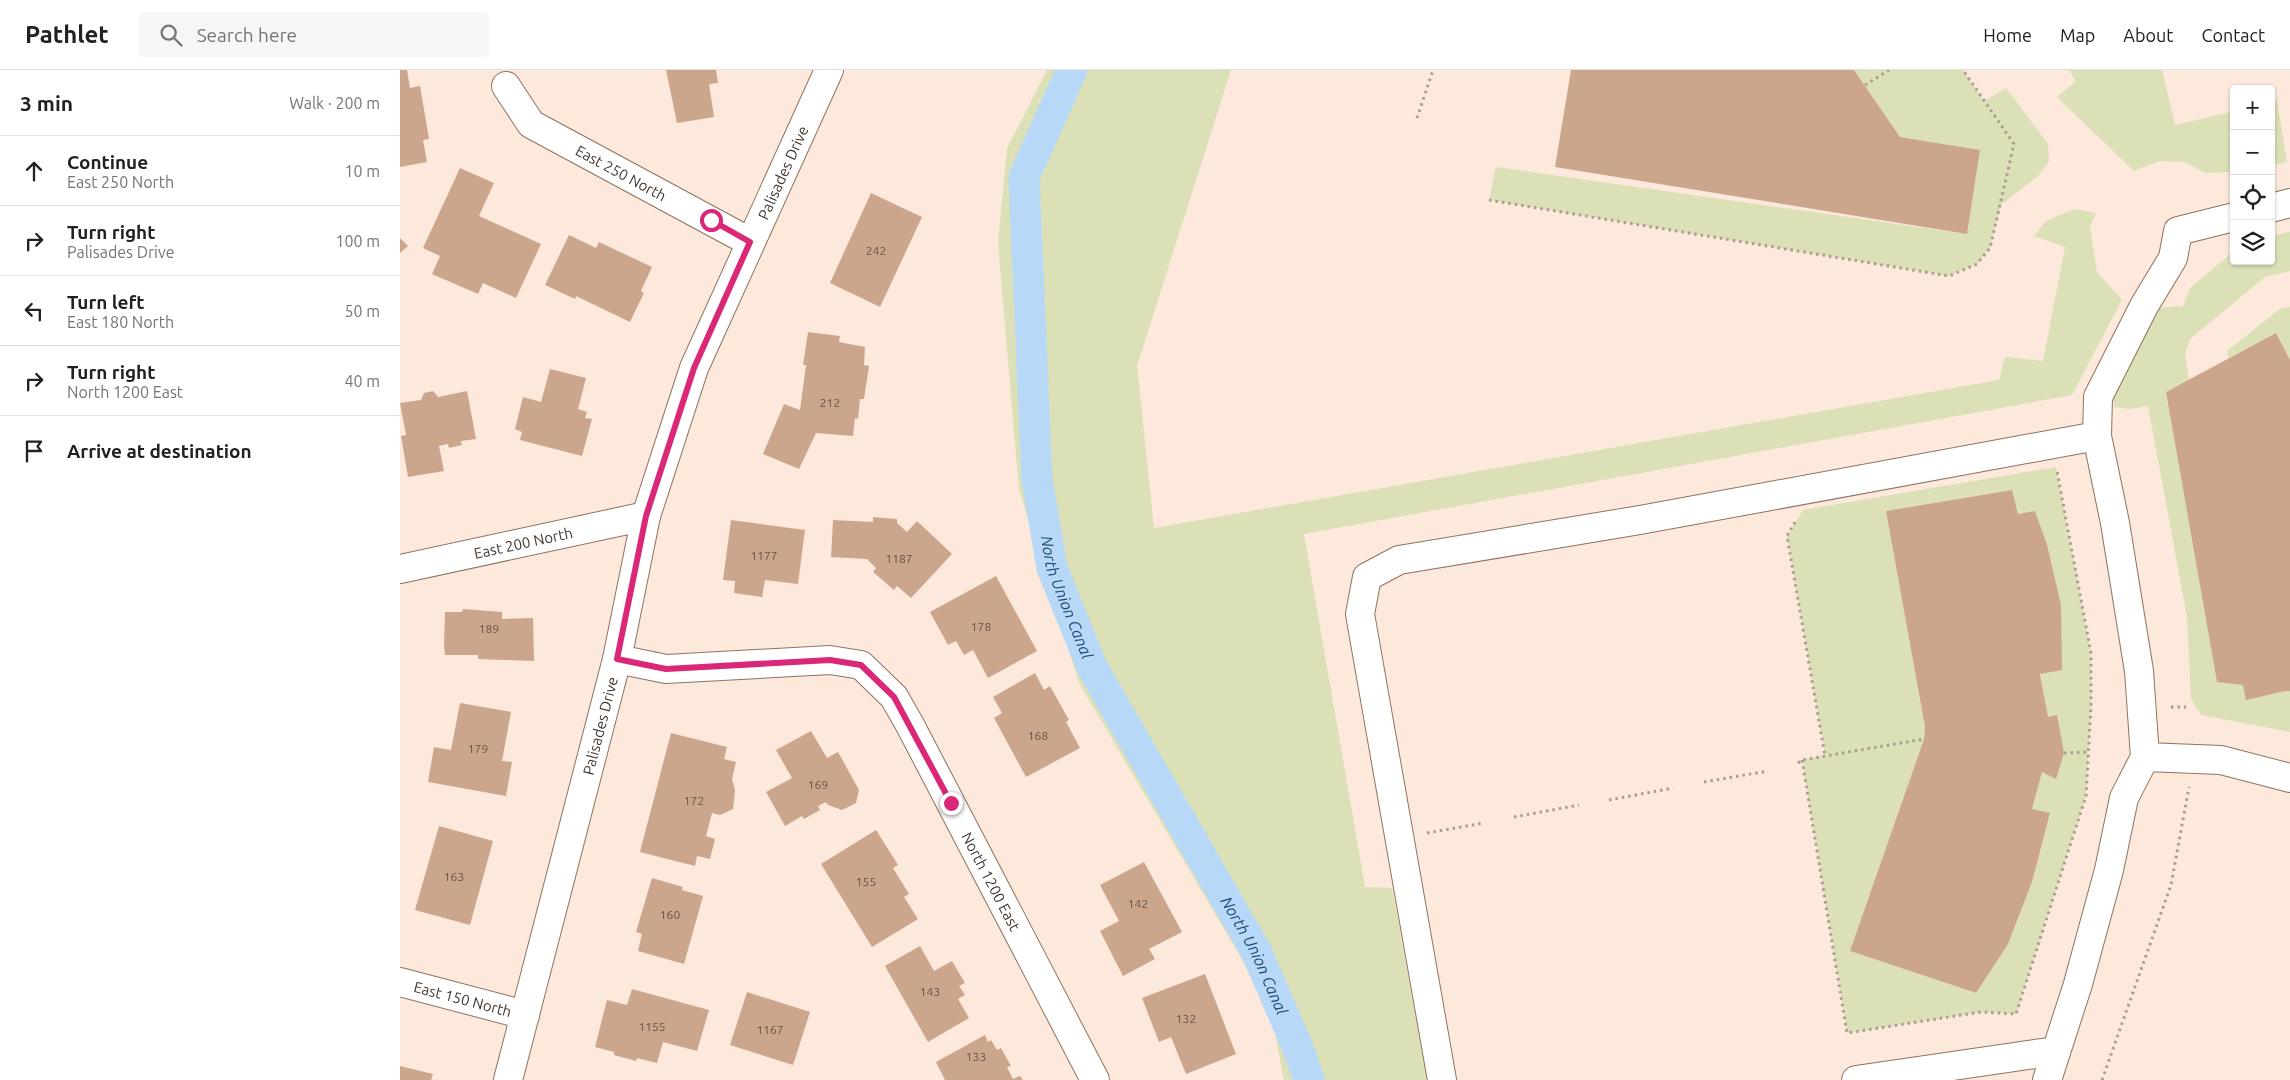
<!DOCTYPE html>
<html lang="en">
<head>
<meta charset="utf-8">
<style>
  :root { --surface:#fff; --page:#f6f6f6; --text:#202124; --muted:#757577; --line:#e0e0e0 }
  body { margin:0; font-family:Ubuntu,sans-serif; background:var(--page); color:var(--text) }
  .controls { position:absolute; right:15px; top:15px; display:grid; overflow:hidden; border-radius:5px; box-shadow:0 1px 4px #0004 }
  .controls button { width:45px; height:45px; display:grid; place-items:center; padding:0; border:0; border-bottom:1px solid var(--line); background:var(--surface); color:var(--text); font:25px sans-serif }
  .stop { position:absolute; width:15px; height:15px; margin:-11px; border:4px solid #db2777; border-radius:50%; background:#fff }
  .stop.end { background:#db2777; border-color:#fff; box-shadow:0 1px 5px #0008 }
  .list { margin:0; padding:0; list-style:none }
  h2 { display:flex; justify-content:space-between; align-items:center; height:65px; margin:0; padding:0 20px; font-size:21px }
  h2 small { font-size:16px; font-weight:400; color:var(--muted) }
  .list li { display:grid; grid-template-columns:32px 1fr auto; gap:15px; align-items:center; box-sizing:border-box; height:70px; padding:0 20px; border-top:1px solid var(--line) }
  .list b { display:block; font-size:19px; white-space:nowrap }
  .list p { margin:0; font-size:16px; white-space:nowrap; color:var(--muted) }
  .list em { font-size:16px; font-style:normal; color:var(--muted) }
  .icon { flex:none; width:28px; height:28px; fill:none; stroke:currentColor; stroke-width:2; stroke-linecap:round; stroke-linejoin:round }
  .map { position:relative; flex:none; width:1890px; height:1010px; overflow:hidden }
  header { display:flex; align-items:center; gap:30px; box-sizing:border-box; height:70px; padding:0 25px; background:var(--surface); border-bottom:1px solid var(--line) }
  header strong { font-size:24px }
  nav { display:flex; gap:28px; margin-inline-start:auto; font-size:18px }
  .search { width:350px; height:45px; background:var(--page); display:flex; align-items:center; gap:12px; box-sizing:border-box; padding:0 18px; border-radius:5px; color:var(--muted); font-size:19px }
  main { display:flex }
  aside { flex:1; background:var(--surface) }
  .map>svg:first-child { display:block }
  .green { fill:#dbe0b7; fill-rule:evenodd }
  .lines { fill:none; stroke-linecap:round; stroke-linejoin:round }
  .canal { stroke:#b8d8f8; stroke-width:31 }
  .building { fill:#cba68d }
  .minor-casing { stroke:#8e725e; stroke-width:30 }
  .path { stroke:#ac9b90; stroke-width:3; stroke-dasharray:2.5 4; stroke-linecap:butt }
  .minor { stroke:#fff; stroke-width:28 }
  .route { stroke:#db2777; stroke-width:6 }
  .labels { text-anchor:middle; dominant-baseline:central; stroke-width:4.5; stroke-linejoin:round; paint-order:stroke }
  .number-label { font-size:12px; fill:#665346 }
  .street-label { font-size:15px; fill:#44372f; stroke:#fafafa }
  .water-label { font-size:16px; font-style:italic; fill:#1b4a73; stroke:#fafafa }
</style>
</head>
<body>
<header>
<strong>Pathlet</strong>
<div class="search"><svg class="icon" aria-label="search" viewBox="0 0 24 24"><circle cx="10" cy="10" r="6"/><path d="M15 15l6 6"/></svg>Search here</div>
<nav><a>Home</a><a>Map</a><a>About</a><a>Contact</a></nav>
</header>
<main>
<aside>
<h2>3 min<small>Walk · 200 m</small></h2>
<ul class="list">
<li><svg class="icon" aria-label="ahead" viewBox="0 0 24 24"><path d="M12 20V5M6 11l6-6 6 6"/></svg><div><b>Continue</b><p>East 250 North</p></div><em>10 m</em></li>
<li><svg class="icon" aria-label="right" viewBox="0 0 24 24"><path d="M7 20v-9h11M14 6l5 5-5 5"/></svg><div><b>Turn right</b><p>Palisades Drive</p></div><em>100 m</em></li>
<li><svg class="icon" aria-label="left" viewBox="0 0 24 24"><path d="M17 20v-9H6M10 6l-5 5 5 5"/></svg><div><b>Turn left</b><p>East 180 North</p></div><em>50 m</em></li>
<li><svg class="icon" aria-label="right" viewBox="0 0 24 24"><path d="M7 20v-9h11M14 6l5 5-5 5"/></svg><div><b>Turn right</b><p>North 1200 East</p></div><em>40 m</em></li>
<li><svg class="icon" aria-label="arrive" viewBox="0 0 24 24"><path d="M6 21V4h12l-3 4 3 4H6"/></svg><div><b>Arrive at destination</b></div></li>
</ul>
</aside>
<div class="map">
<svg width="1890" height="1010" viewBox="0 0 1890 1010">
  <rect width="100%" height="100%" fill="#fce9dc"/>
  <g class="green">
    <path d="M647,0h184l-94,296 17,162 845,-148 6,-23 38,4 22,-114 -31,-11 12,-15 28,-12 22,4 -6,14 7,45 25,28 -50,95 -768,139 61,353 27,1 35,192h-143l-14,-73 -191,-324 -60,-193 -21,-247 9,-95z"/>
    <path d="M1454,0h109l21,31 22,-13 42,56 1,17 -11,15 -37,29 -11,43 -13,16 -28,12 -460,-76 7,-33 471,67 13,-84 -80,-13z"/>
    <path d="M1669,0h93l13,55 59,-14v61l-29,1 -20,-11 -26,-1 -25,10 -77,-74 19,-16z"/>
    <path d="M1877,31l10,61 -16,3v-62z"/>
    <path d="M1890,162v39l-25,6 -75,62 -5,14 4,27 -23,12 51,289 73,10v41l-89,-17 -10,-16 -4,-82 -39,-211 -19,3 -15,-2v-13l44,-86 25,-2 7,-18 44,-37v10h37v-25z"/>
    <path d="M1890,237v53l-14,-27 -48,25 -1,-7 54,-43z"/>
    <path d="M1656,397l35,186v53l-5,90 -70,218 -35,-2 -134,21 -45,-273 23,-5 -38,-219 16,-26zM1611,420l7,24 38,265 -14,-7 -10,37 18,5 -18,68 -24,62 -33,49 -125,-42 74,-212 1,-12 -39,-216z"/>
  </g>
  <g class="lines">
    <path class="canal" id="s1" d="M672,0l-48,107 13,302 15,89 40,99 164,284 42,97 11,32"/>
  </g>
  <g class="building">
    <path d="M0,0h7l3,18 10,-2 9,53 -6,1 4,22 -27,5z"/>
    <path d="M266,0h50l2,13 -9,1 5,33 -37,6z"/>
    <path d="M1171,0h283l46,67 80,13 -13,84 -412,-67z"/>
    <path d="M60,98l34,15 -15,33 62,28 -25,54 -33,-15 -5,11 -46,-20 8,-18 -17,-8z"/>
    <path d="M471,123l51,24 -42,90 -50,-24z"/>
    <path d="M169,165l27,13 3,-6 53,25 -11,24 3,2 -14,29 -54,-26 -1,3 -30,-14z"/>
    <path d="M0,168l8,8 -8,7z"/>
    <path d="M408,262l32,4 -1,6 26,5 -1,18 5,1 -5,33h-4l-2,20 -3,-1 -2,18 -37,-3 -17,36 -36,-15 21,-50 16,6 6,-45h-3z"/>
    <path d="M1876,263l14,27v331h-5l-39,9 -3,-15 -26,-3 -51,-290z"/>
    <path d="M150,299l36,9 -8,31 9,3 -2,6 7,1 -10,37 -62,-16 2,-8 -7,-3 8,-32 18,5z"/>
    <path d="M33,321l5,6 29,-6 9,48 -15,2 1,4 -13,3 -1,-4 -9,2 5,25 -36,6 -7,-41 5,-1 -6,-32 21,-3 3,-7z"/>
    <path d="M1612,420l6,24 17,-3 12,34 14,60 1,65 -22,4 8,43 9,-2 7,38 -8,26 -14,-7 -10,37 18,4 -18,69 -24,62 -32,49 -126,-42 74,-212 1,-12 -39,-216z"/>
    <path d="M473,447l24,2v4l10,9 10,-11 35,33 -41,44 -14,-12 -3,4 -21,-18 3,-4 -9,-9 -36,-2 2,-37 40,2z"/>
    <path d="M331,450l74,10 -7,54 -33,-4 -3,17 -28,-4 1,-12 -12,-1z"/>
    <path d="M596,506l41,75 -49,27 -15,-28 -9,5 -8,-14 -8,4 -18,-33z"/>
    <path d="M63,539l39,3v7l31,-1 1,43 -56,-2v-4h-33l-1,-10 1,-33h17z"/>
    <path d="M635,603l9,17 6,-4 19,34 -3,2 14,26 -54,29 -32,-59 8,-5 -9,-16z"/>
    <path d="M60,633l51,9 -9,49 10,1 -6,34 -78,-14 6,-35 17,3z"/>
    <path d="M411,661l16,27 11,-6 21,38 -3,13 -14,7 -14,-5 -2,-3 -8,4 2,4 -16,9 -2,-3 -17,10 -19,-34 26,-14 -16,-28z"/>
    <path d="M271,663l56,14 -3,12 12,3 -4,17 3,11 -2,19 -13,6 -8,-2 -6,23 9,3 -5,20 -13,-3 -2,10 -55,-14z"/>
    <path d="M39,756l54,15 -23,84 -55,-15z"/>
    <path d="M476,760l22,35 -5,3 16,26 -5,3 14,22 -46,28 -51,-83z"/>
    <path d="M744,792l38,70 -33,17 6,10 -32,17 -23,-45 19,-10 -19,-36z"/>
    <path d="M252,808l31,9 -1,3 21,6 -19,68 -46,-13 4,-17 -6,-2z"/>
    <path d="M520,876l14,25 18,-10 13,22 -6,3 6,9 -7,4 11,19 -41,24 -43,-76z"/>
    <path d="M805,904l31,80 -50,20 -15,-37 -12,5 -17,-44z"/>
    <path d="M232,919l77,21 -12,41 -34,-9 -6,21 -20,-5 -1,3 -22,-6v-3l-19,-5 12,-47 20,5z"/>
    <path d="M347,922l63,20 -17,53 -63,-20z"/>
    <path d="M585,965l3,7 3,-2 6,10 4,-2 10,18 -4,1 6,12 7,-3 3,4h-78l-9,-18z"/>
    <path d="M0,996l33,8 -2,6h-31z"/>
  </g>
  <g class="lines">
    <defs>
      <g id="minor">
        <path id="s2" d="M106,16l25,38 219,118"/>
        <path d="M1871,138l19,-5"/>
        <path id="s3" d="M0,499l246,-53"/>
        <path id="s4" d="M217,589l49,10 164,-9 31,5 33,32 16,28 185,355"/>
        <path d="M1745,687l76,3 69,18"/>
        <path id="s5" d="M0,912l125,33"/>
        <path id="s6" d="M108,1010l109,-421 29,-143 48,-148 135,-298"/>
        <path d="M1042,1010l-82,-466 7,-37 32,-17 241,-40 457,-84"/>
        <path d="M1456,1010l200,-29"/>
        <path d="M1647,1010l31,-96 31,-114 15,-72 21,-41 -6,-86 -24,-148 -18,-87 1,-39 46,-91 29,-48 5,-27 56,-14"/>
      </g>
    </defs>
    <use href="#minor" class="minor-casing"/>
    <g class="path">
      <path d="M1465,15l24,-15"/>
      <path d="M1017,48l16,-48"/>
      <path d="M1089,130l460,76 28,-12 13,-16 24,-104 -51,-74"/>
      <path d="M1395,452l-8,14 38,220"/>
      <path d="M1771,637h15"/>
      <path d="M1664,683l24,-1"/>
      <path d="M1402,690l45,273 134,-21 35,2 70,-218 5,-90v-53l-34,-182"/>
      <path d="M1398,693l4,-3 122,-21"/>
      <path d="M1304,712l64,-11"/>
      <path d="M1209,730l64,-12"/>
      <path d="M1114,747l65,-12"/>
      <path d="M1027,763l57,-10"/>
      <path d="M1702,1010l69,-195 18,-98"/>
    </g>
    <use href="#minor" class="minor"/>
  </g>
  <g class="lines">
    <path class="route" d="M311,150l39,22 -56,126 -48,148 -29,143 49,10 164,-9 31,5 33,32 57,106"/>
  </g>
  <g class="labels">
    <g class="number-label">
      <text x="476" y="180">242</text>
      <text x="430" y="332">212</text>
      <text x="364" y="485">1177</text>
      <text x="499" y="488">1187</text>
      <text x="581" y="556">178</text>
      <text x="89" y="558">189</text>
      <text x="638" y="665">168</text>
      <text x="78" y="678">179</text>
      <text x="418" y="714">169</text>
      <text x="294" y="730">172</text>
      <text x="54" y="806">163</text>
      <text x="466" y="811">155</text>
      <text x="738" y="833">142</text>
      <text x="270" y="844">160</text>
      <text x="530" y="921">143</text>
      <text x="786" y="948">132</text>
      <text x="252" y="956">1155</text>
      <text x="370" y="959">1167</text>
      <text x="576" y="986">133</text>
    </g>
    <g class="street-label">
      <text stroke="none"><textPath href="#s2" startOffset="148">East 250 North</textPath></text>
      <text stroke="none"><textPath href="#s6" startOffset="951">Palisades Drive</textPath></text>
      <text stroke="none"><textPath href="#s3" startOffset="126">East 200 North</textPath></text>
      <text stroke="none"><textPath href="#s6" startOffset="366">Palisades Drive</textPath></text>
      <text stroke="none"><textPath href="#s4" startOffset="500">North 1200 East</textPath></text>
      <text stroke="none"><textPath href="#s5" startOffset="65">East 150 North</textPath></text>
    </g>
    <g class="water-label">
      <text stroke="none"><textPath href="#s1" startOffset="542">North Union Canal</textPath></text>
      <text stroke="none"><textPath href="#s1" startOffset="948">North Union Canal</textPath></text>
    </g>
  </g>
</svg>
<div class="controls">
<button>+</button>
<button>−</button>
<button><svg class="icon" aria-label="locate" viewBox="0 0 24 24"><circle cx="12" cy="12" r="6"/><path d="M12 2v4M12 18v4M2 12h4M18 12h4"/></svg></button>
<button><svg class="icon" aria-label="layers" viewBox="0 0 24 24"><path d="M12 4l9 5-9 5-9-5zM3 14l9 5 9-5"/></svg></button>
</div>
<div class="stop" style="left:311px;top:150px"></div>
<div class="stop end" style="left:551px;top:733px"></div>
</div>
</main>
</body>
</html>
